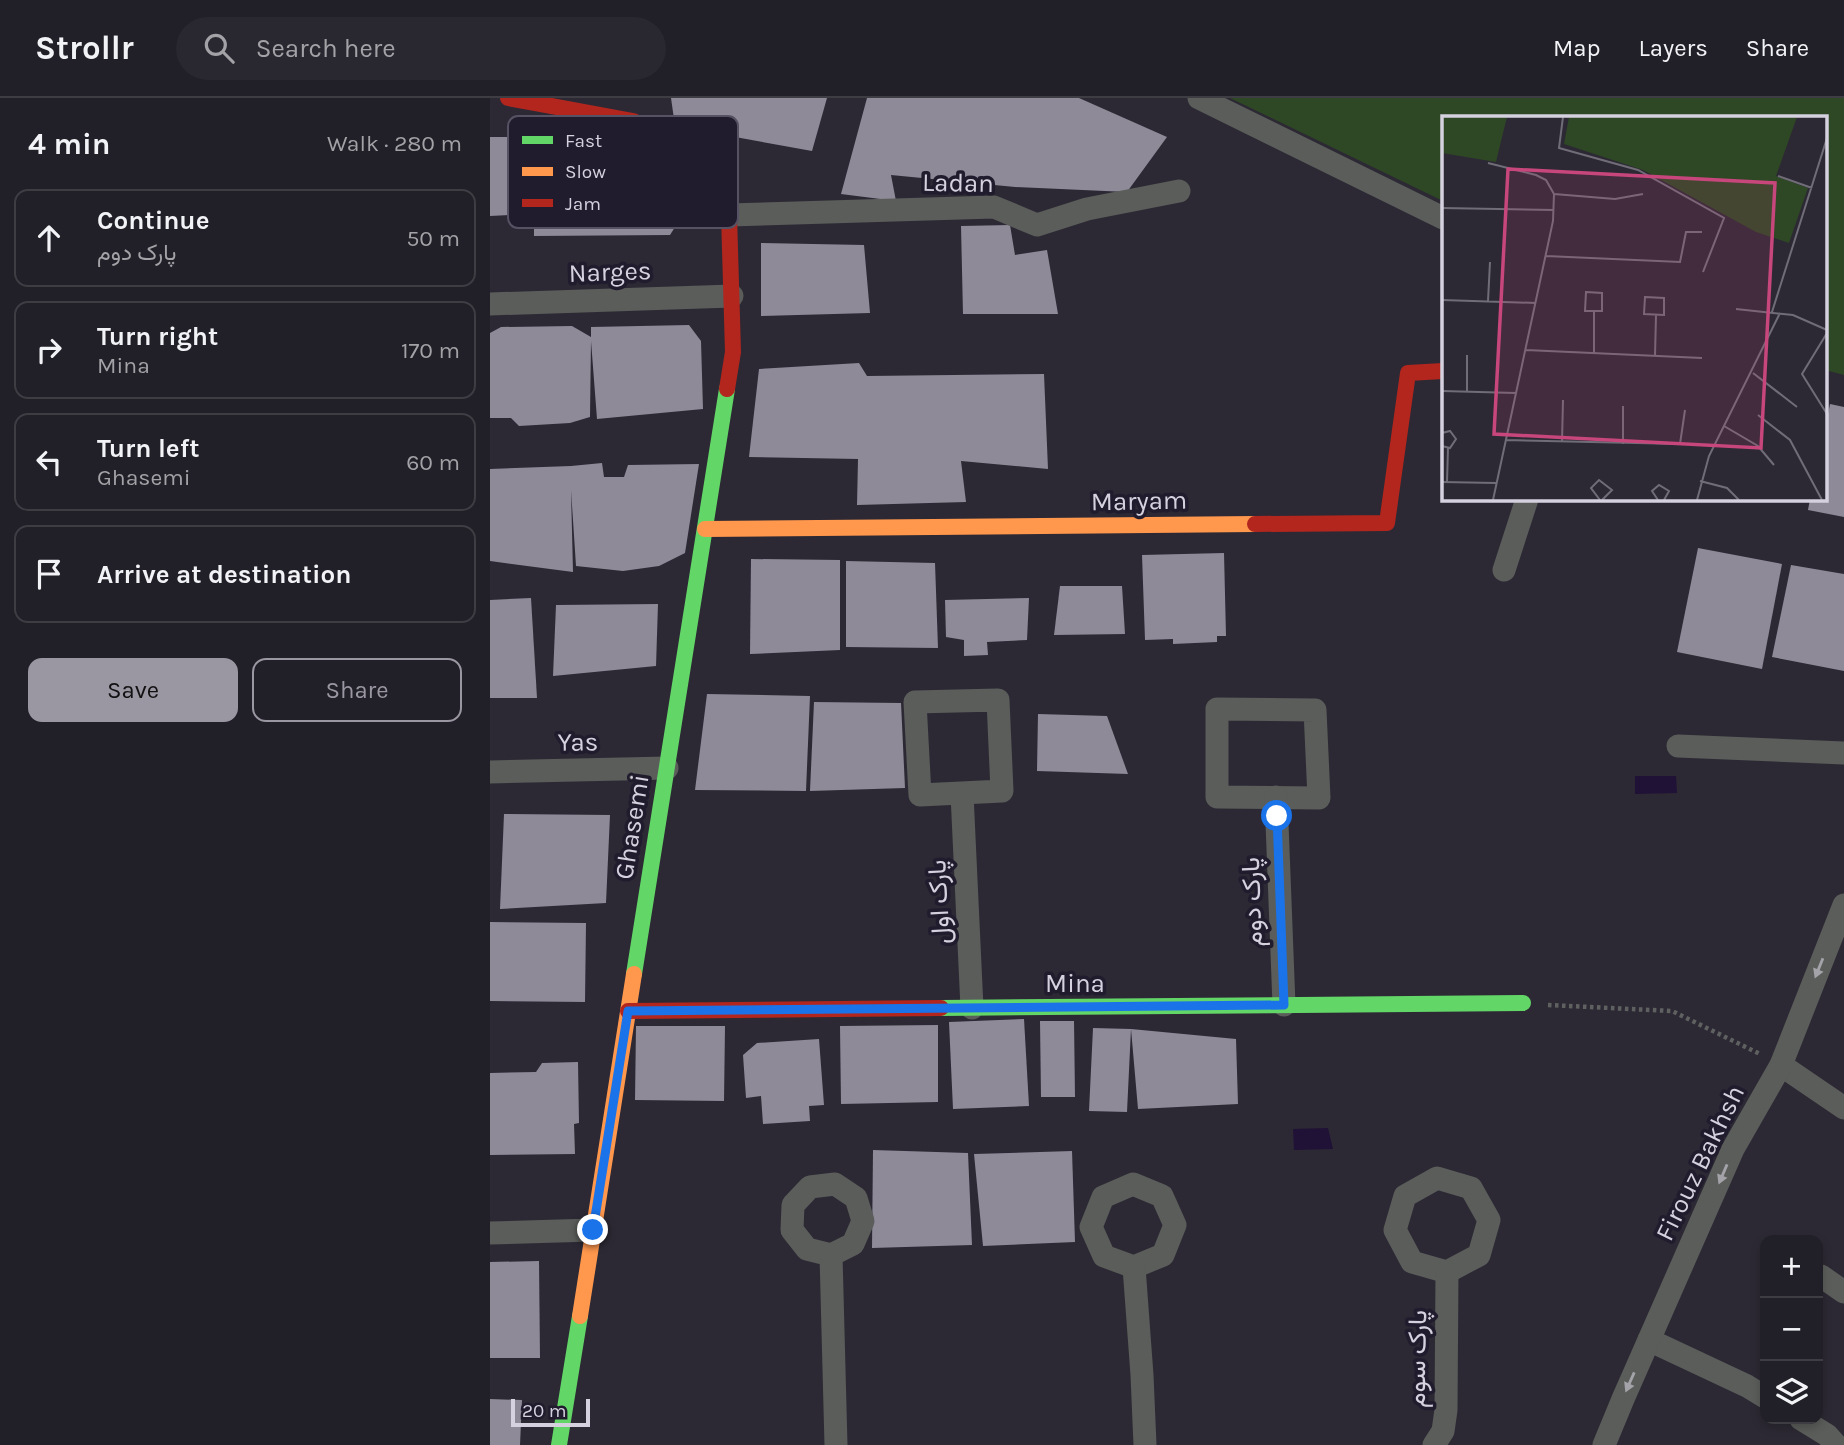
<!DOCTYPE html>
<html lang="en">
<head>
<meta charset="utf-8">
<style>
  :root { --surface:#211f27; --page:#29272f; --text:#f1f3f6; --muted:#a2a2a7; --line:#3e3d44; --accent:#9a96a2 }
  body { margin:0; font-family:Karla,Vazirmatn,sans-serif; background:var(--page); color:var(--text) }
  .controls { position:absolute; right:21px; bottom:21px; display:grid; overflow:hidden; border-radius:14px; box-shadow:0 4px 10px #0003 }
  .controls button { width:63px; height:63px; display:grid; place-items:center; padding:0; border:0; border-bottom:2px solid var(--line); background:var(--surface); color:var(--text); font:35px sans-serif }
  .scale { position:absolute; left:21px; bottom:18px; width:79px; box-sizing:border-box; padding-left:7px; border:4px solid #d5d1de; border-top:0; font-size:19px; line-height:24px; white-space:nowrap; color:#d5d1de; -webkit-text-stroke:5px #211b2e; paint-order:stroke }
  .stop { position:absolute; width:21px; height:21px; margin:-16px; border:5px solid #1a73e8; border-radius:50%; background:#fff }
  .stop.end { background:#1a73e8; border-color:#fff; box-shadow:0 2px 7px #0008 }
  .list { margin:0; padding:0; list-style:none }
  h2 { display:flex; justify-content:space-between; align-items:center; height:91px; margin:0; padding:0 28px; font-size:30px }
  h2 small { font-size:23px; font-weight:400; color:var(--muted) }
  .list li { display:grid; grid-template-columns:46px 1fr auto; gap:21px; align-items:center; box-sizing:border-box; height:98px; margin:0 14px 14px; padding:0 14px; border:2px solid var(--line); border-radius:14px }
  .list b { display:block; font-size:26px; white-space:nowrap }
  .list p { margin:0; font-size:23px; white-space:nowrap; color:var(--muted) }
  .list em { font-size:23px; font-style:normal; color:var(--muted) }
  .actions { display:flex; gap:14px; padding:21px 28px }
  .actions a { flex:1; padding:16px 0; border:2px solid var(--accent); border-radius:14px; text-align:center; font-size:24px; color:var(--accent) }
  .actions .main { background:var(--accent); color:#111 }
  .icon { flex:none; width:38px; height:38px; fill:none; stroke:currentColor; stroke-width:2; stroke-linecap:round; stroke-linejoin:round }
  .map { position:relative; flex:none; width:1354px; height:1347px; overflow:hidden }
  header { display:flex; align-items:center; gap:42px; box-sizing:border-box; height:98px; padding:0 35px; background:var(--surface); border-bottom:2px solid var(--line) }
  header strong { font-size:33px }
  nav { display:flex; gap:38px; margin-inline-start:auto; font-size:24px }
  .search { width:490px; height:63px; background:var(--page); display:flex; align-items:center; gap:18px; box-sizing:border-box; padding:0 24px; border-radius:38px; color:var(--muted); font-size:26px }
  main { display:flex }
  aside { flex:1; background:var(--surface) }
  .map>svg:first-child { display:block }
  .green { fill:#2e4725 }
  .water { fill:#201137 }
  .building { fill:#8e8a98 }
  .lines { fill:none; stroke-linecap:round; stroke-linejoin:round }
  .path { stroke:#5f6161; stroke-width:4.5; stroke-dasharray:3.5 3.5; stroke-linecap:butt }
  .street { stroke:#5a5d5a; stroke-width:23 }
  .fast { stroke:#63d668; stroke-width:16 }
  .slow { stroke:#ff974d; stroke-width:16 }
  .jam { stroke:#b3261e; stroke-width:16 }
  .oneway { fill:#a4a3a9 }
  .route { stroke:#1a73e8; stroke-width:9 }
  .labels { text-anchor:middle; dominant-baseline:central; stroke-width:7; stroke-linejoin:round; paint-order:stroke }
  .street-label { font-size:26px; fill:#d5d1de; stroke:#211b2e }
  .inset-road { fill:none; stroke:#706c78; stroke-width:2 }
  .view { fill:#c7467c; fill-opacity:0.15; stroke:#c7467c; stroke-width:3.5 }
  .inset-edge { fill:none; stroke:#d5d1de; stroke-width:3.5 }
  .key { fill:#211b2e; stroke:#575263; stroke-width:2 }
  .key-label { font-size:19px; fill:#d5d1de }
</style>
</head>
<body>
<header>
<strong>Strollr</strong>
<div class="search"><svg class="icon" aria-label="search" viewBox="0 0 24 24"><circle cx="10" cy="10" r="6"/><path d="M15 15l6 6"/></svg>Search here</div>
<nav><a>Map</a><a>Layers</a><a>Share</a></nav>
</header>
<main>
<aside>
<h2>4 min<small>Walk · 280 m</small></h2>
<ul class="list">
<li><svg class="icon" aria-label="ahead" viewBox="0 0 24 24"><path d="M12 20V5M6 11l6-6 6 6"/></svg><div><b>Continue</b><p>پارک دوم</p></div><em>50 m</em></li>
<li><svg class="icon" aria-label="right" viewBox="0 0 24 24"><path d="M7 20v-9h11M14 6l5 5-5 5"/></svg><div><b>Turn right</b><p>Mina</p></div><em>170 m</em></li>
<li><svg class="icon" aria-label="left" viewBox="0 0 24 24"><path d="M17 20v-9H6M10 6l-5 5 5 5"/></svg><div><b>Turn left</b><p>Ghasemi</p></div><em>60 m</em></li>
<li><svg class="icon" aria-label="arrive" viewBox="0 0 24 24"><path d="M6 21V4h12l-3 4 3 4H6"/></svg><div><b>Arrive at destination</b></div></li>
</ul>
<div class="actions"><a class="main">Save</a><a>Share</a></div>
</aside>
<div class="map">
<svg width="1354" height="1347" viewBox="0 0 1354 1347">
  <rect width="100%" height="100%" fill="#2c2934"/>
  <path class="green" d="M740,0h614v277l-19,-5v-253h-382v84z"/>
  <g class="water">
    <path d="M1145,678h41l1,17 -42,1z"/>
    <path d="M838,1030l5,21 -39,1 -1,-21z"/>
  </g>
  <g class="building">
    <path d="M181,0h156l-15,53 -137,-25z"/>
    <path d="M377,0h212l88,39 -40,55 -112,-5 -124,-12 5,26 -55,-7z"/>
    <path d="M0,39h23l-1,78 -22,1z"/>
    <path d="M77,54l1,20 100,2 21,31 -19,30 -136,1v-80z"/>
    <path d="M520,127l5,30 32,-5 11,64h-95l-2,-88z"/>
    <path d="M271,145l103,2 6,68 -109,3z"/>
    <path d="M199,227l12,16 2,68 -106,10 -6,-78 -1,76 -20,6 -51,3 -8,-8h-21v-85l11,-6 71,-1 19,11v-10z"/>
    <path d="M369,265l8,13 177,-2 4,95 -87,-8 5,41 -109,3 1,-46 -109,-2 10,-88z"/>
    <path d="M1340,306l14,3v110l-36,-7 2,-11h15v-69z"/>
    <path d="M112,365l2,14h20l4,-12 71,-1 -14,89 -26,13 -36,5 -47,-5 -5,-76 2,82 -83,-11v-92l81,-3z"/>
    <path d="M1208,450l84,16 -20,105 -85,-17z"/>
    <path d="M734,455l2,83h-9v6l-44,2v-5l-28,1 -3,-85z"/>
    <path d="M261,461l89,1v90l-90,4z"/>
    <path d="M356,463l89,2 3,85 -92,-1z"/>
    <path d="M1301,467l53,9v97l-72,-14z"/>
    <path d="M570,488h62l3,48 -71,1z"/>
    <path d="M41,500l6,100h-47v-98z"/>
    <path d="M539,500l-2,42 -40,2 1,13 -24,1v-16l-18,-3 -1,-37z"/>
    <path d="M168,506l-2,62 -103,10 3,-71z"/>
    <path d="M217,596l103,2 -4,95 -111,-1z"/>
    <path d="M324,604l87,1 4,85 -95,3z"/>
    <path d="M548,616l69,2 21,58 -91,-3z"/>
    <path d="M14,716l106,1 -4,88 -106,6z"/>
    <path d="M0,824l96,1 -1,79 -95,-1z"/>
    <path d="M534,921l5,87 -76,3 -4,-87z"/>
    <path d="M550,923h34l1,76h-34z"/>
    <path d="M448,927v77l-97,2 -1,-78z"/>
    <path d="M146,928h89l-1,75 -89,-1z"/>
    <path d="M603,930l38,1 105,10 2,65 -100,5 -7,-80 -4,83 -38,-1z"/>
    <path d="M329,941l5,66 -15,1 1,15 -47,3 -2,-28 -15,2 -3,-43 14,-12z"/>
    <path d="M88,964l1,61 -5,1 1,30 -85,1v-82l46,-1 6,-9z"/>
    <path d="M383,1052l95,3 4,92 -100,3z"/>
    <path d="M582,1053l3,91 -92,4 -9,-92z"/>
    <path d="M49,1163l1,97h-50v-96z"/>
    <path d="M0,1301l32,1 -2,45h-30z"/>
  </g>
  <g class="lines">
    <path class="path" d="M1058,907l124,6 88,43"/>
    <g class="street">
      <path d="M709,0l244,120"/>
      <path d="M239,117l265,-8 43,18 50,-16 92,-18"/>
      <path d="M0,206l242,-8"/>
      <path d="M1014,472l23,-71"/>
      <path d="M508,602l4,91 -82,4 -5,-93z"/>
      <path d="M727,611l98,1 4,88 -102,-1z"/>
      <path d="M1188,648l166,7"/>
      <path d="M0,674l177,-4"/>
      <path d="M472,696l10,214"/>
      <path d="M786,699l8,208"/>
      <path d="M1291,967l63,43"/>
      <path d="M947,1080l34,10 18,32 -10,35 -32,17 -35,-10 -17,-32 10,-34z"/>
      <path d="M345,1086l21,14 7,23 -10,23 -22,11 -24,-6 -15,-19 1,-25 17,-18z"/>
      <path d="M643,1086l29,12 13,29 -12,30 -29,12 -30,-11 -13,-29 12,-30z"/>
      <path d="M0,1135l103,-3"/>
      <path d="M341,1157l5,190"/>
      <path d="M644,1169l8,108 3,70"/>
      <path d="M1331,1178l23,16"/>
      <path d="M1159,1242l98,46 18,11"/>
      <path d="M1311,1321l26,16 9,10"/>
      <path d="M944,1347l9,-14 3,-21 1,-138"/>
      <path d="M1114,1347l19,-46 110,-250 48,-84 63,-160"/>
    </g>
    <g class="fast">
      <path d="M144,876l93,-585"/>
      <path d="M451,910l582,-5"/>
      <path d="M69,1347l21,-129"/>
    </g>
    <g class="slow">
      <path d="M215,431l550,-5"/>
      <path d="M90,1218l54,-342"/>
    </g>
    <g class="jam">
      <path d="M18,0l125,23 52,25 33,34 11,35 4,137 -6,37"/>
      <path d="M765,426l132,-1 21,-150 35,-2"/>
      <path d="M138,913l313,-3"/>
    </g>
  </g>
  <defs><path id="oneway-solid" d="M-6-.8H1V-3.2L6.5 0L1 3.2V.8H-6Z" transform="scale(1.75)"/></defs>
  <g class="oneway">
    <use href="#oneway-solid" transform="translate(1329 870) rotate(112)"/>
    <use href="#oneway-solid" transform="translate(1233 1076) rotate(113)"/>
    <use href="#oneway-solid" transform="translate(1140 1284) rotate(114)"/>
  </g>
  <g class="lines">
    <path class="route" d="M103,1132l35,-219 656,-6 -7,-189"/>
  </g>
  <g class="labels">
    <g class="street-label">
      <text transform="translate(468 85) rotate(1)">Ladan</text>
      <text transform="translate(120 174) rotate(-2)">Narges</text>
      <text transform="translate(649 403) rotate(-1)">Maryam</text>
      <text transform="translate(88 644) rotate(-1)">Yas</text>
      <text transform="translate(142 729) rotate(-81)">Ghasemi</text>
      <text transform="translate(449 804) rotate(-93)">پارک اول</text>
      <text transform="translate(762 804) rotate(-92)">پارک دوم</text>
      <text x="585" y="885">Mina</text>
      <text transform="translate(1210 1065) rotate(-64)">Firouz Bakhsh</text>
      <text transform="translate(927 1261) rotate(-89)">پارک سوم</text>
    </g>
  </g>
  <g transform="translate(952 18)">
    <rect width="385" height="385" fill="#2c2934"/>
    <path d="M0,1h65l-11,45 -54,-9zM127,1h228l-21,59 32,12 -19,55 -33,-11 -113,-62 -79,-26z" fill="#2e4725"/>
    <path class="inset-road" d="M121,1l-4,31 79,22 86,48 -21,54M46,47l48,12 10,5 8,14 -1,27 -60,279M336,60l34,12M112,78l61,5 28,-5M0,92l112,2M104,140l134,6 6,-30h16M144,176l16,1v18h-17zM203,181l19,1v17l-20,-1zM0,184l94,3M46,185l2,-39M294,193l57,6 34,15M330,196l55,-174M385,217l-25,41 25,40M84,234l176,8M152,237v-42M213,240l1,-41M311,257l44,34M0,275l74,2M25,276v-37M181,290v38M316,299l32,25 32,60M282,310l34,20 16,19M0,317l8,-2 6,8 -6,9 -8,-2M64,324l174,4 5,-34M120,326l1,-42M258,365l27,7 12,12M0,366l54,1M5,366l1,-34M158,384l-9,-12 8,-8 13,10 -10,10M216,384l-6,-9 7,-6 10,6 -5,9M255,384l12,-44 71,-143"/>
    <path class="view" d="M66,53l267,14 -14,265 -267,-14z"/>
    <rect width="385" height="385" class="inset-edge"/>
  </g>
  <rect x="18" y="18" width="230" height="112" rx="10" class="key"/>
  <rect x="32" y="38" width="31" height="8" fill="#63d668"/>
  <rect x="32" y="69" width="31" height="9" fill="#ff974d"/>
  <rect x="32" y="101" width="31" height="8" fill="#b3261e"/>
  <g class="key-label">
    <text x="75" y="49">Fast</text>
    <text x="75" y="80">Slow</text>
    <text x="75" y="112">Jam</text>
  </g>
</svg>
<div class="controls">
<button>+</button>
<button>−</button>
<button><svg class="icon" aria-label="layers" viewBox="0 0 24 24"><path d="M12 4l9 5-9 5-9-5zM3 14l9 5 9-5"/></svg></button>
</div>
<div class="scale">20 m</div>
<div class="stop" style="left:787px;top:718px"></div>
<div class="stop end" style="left:103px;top:1132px"></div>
</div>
</main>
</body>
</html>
